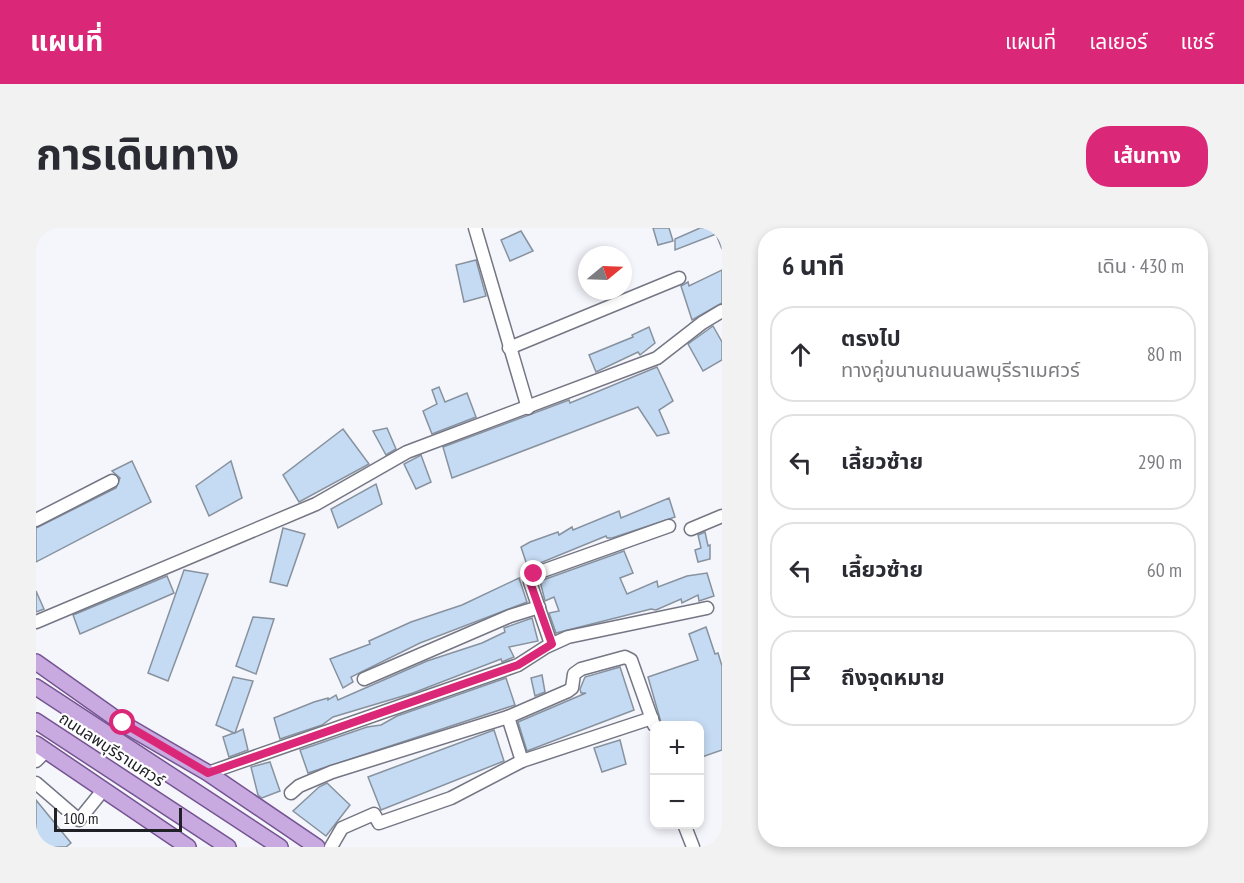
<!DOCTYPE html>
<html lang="th">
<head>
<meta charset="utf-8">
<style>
  :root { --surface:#fff; --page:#f2f2f3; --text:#2b2b33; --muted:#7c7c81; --line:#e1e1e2; --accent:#db2777 }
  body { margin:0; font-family:"PT Sans Narrow","Noto Sans Thai",sans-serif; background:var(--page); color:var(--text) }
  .controls { position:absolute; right:18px; bottom:18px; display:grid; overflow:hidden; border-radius:12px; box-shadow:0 3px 9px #0003 }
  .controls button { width:54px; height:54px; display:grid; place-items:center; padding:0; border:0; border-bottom:2px solid var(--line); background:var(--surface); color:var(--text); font:30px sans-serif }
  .compass { position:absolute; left:542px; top:18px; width:54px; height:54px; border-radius:50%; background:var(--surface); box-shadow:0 3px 9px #0003; rotate:71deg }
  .scale { position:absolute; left:18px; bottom:15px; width:128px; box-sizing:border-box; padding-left:6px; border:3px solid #202127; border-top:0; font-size:16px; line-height:21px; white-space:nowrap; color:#202127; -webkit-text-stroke:4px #fff; paint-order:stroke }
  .stop { position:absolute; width:18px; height:18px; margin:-14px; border:4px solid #db2777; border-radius:50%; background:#fff }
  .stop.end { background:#db2777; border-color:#fff; box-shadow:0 2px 6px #0008 }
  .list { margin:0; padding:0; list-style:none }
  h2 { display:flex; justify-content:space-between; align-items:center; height:78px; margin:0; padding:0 24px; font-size:26px }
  h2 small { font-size:20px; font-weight:400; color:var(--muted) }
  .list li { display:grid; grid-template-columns:39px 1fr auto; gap:18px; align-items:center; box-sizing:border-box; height:96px; margin:0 12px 12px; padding:0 12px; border:2px solid var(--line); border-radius:24px }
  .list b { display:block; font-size:22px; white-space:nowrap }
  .list p { margin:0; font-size:20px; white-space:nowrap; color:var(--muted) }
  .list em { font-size:20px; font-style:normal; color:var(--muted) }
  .icon { flex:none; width:33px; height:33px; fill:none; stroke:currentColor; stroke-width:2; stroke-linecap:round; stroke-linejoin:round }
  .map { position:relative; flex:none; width:686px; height:619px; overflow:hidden; border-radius:24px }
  header { display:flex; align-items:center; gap:36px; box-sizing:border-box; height:84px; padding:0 30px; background:var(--accent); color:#fff }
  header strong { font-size:28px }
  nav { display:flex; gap:33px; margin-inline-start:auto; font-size:21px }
  .intro { display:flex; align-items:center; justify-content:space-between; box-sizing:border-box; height:144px; padding:0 36px }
  h1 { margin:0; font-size:42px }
  .button { padding:15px 27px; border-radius:24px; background:var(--accent); color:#fff; font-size:21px; font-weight:700 }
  main { display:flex; gap:36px; padding:0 36px }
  aside { flex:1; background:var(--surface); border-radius:24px; box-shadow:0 3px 9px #0003 }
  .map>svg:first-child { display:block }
  .building { fill:#c5dbf3; stroke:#87929e; stroke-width:1.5 }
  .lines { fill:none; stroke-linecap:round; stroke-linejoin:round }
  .minor-casing { stroke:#747684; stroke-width:15 }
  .major-casing { stroke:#755492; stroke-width:18 }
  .minor { stroke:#fff; stroke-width:12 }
  .major { stroke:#c8a9e0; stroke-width:15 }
  .route { stroke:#db2777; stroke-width:8 }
  .labels { text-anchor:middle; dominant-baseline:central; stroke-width:4.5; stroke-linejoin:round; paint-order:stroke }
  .street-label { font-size:16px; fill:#202127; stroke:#fff }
</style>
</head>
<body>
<header>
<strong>แผนที่</strong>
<nav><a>แผนที่</a><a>เลเยอร์</a><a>แชร์</a></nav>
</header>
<div class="intro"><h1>การเดินทาง</h1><a class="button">เส้นทาง</a></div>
<main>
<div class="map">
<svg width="686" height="619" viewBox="0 0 686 619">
  <rect width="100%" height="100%" fill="#f5f5fc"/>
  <g class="building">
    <path d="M617,0h16l4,13 -15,4z"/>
    <path d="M664,0h22v21l-6,-15 -41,16v-11z"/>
    <path d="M485,3l12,20 -23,10 -9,-21z"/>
    <path d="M440,32l10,36 -22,6 -8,-37z"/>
    <path d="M686,42v33l-30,17 -11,-34 7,-4 1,4z"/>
    <path d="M677,98l9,16v18l-19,11 -15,-27z"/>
    <path d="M613,99l6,16 -15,12 -2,-3 -42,20 -7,-17 44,-18 -1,-2z"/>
    <path d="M621,139l16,34 -14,9 10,23 -12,3 -19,-29 -186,71 -9,-31 126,-47 1,3z"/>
    <path d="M403,159l6,15 22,-9 9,24 -44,17 -9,-23 14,-7 -5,-14z"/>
    <path d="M351,200l9,21 -10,6 -13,-24z"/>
    <path d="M307,201l26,35 -70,38 -16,-27z"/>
    <path d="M385,227l10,27 -15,7 -12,-25z"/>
    <path d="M96,233l19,41 -115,60v-34l80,-40 4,-10 -8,-7z"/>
    <path d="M195,233l11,37 -33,18 -13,-30z"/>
    <path d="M340,256l6,20 -44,24 -7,-19z"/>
    <path d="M633,270l6,19 -63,21h-5l-1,-2 -78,32 -7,-21 9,-5 28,-10 1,3 13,-8 1,3 46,-19 2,7z"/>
    <path d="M247,300l22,6 -18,52 -17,-4z"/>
    <path d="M669,304l3,14 2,-1v14l-12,3 -3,-12 6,-2 -3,-13z"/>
    <path d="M588,323l9,22 -13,5 7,16 30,-13 1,6 29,-11 20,-3 7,23 -15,5 -1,-6 -16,8 -1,-4 -25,11 -5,-1 -95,24 -7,-20 10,-2 -5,-14 -9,4 -5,-20z"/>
    <path d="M148,342l24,4 -40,107 -20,-8z"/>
    <path d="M131,348l7,17 -94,41 -7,-19z"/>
    <path d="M483,350l8,24 -107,41 -69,34 2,5 -10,6 -13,-29 40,-15 -1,-3 42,-19 51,-17z"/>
    <path d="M0,363l8,18 -8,3z"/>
    <path d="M217,389l21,2 -18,55 -20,-8z"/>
    <path d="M496,390l6,23 -29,6 5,10 -12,5 -1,-3 -88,34 -80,24 -11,8 -42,14 -6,-21 40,-16 14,-4v2l8,-5 2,5 89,-39 55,-18 23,-11 -1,-4z"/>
    <path d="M670,399l9,27 3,-1 4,13v84l-23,8v-32h-37l-14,-49 50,-17 -9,-26z"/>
    <path d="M584,439l14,43 -107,41 -9,-29 68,-29h-5l-1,-4 5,-12z"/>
    <path d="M506,447l3,17 -10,4 -4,-18z"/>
    <path d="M197,449l20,4 -18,52 8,-4 5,21 -19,7 -6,-20 11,-4 -18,-8z"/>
    <path d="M470,450l9,27 -207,68 -8,-23 67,-23 14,-2 16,-9z"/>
    <path d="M458,502l10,31 -123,49 -13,-33z"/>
    <path d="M584,512l6,24 -24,8 -8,-24z"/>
    <path d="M234,534l10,29 -18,7 -4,-3 -7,-28z"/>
    <path d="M291,555l23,22 -24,31 -33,-25 26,-24z"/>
    <path d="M0,572l35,43 -5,4h-30z"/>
  </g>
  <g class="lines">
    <defs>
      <g id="minor">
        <path d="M439,0l53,180"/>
        <path d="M473,120l170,-70"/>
        <path d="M0,292l76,-39"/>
        <path d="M655,301l31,-13"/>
        <path d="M0,394l280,-118 91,-52 250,-94 45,-35 20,-12"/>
        <path d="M515,416l-21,-62 4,-8 135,-48"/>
        <path d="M328,451l146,-63 29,-9"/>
        <path d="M472,489l60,-26 4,-3 2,-14 7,-5 44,-12 6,3 23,65"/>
        <path d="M0,533l10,-10"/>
        <path d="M172,545l310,-108 28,-18 22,-10 139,-29"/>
        <path d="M0,555l43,37 25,-31"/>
        <path d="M255,565l8,-7 33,-14 176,-55 14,44"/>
        <path d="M648,596l9,23"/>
        <path d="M295,619l11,-19 32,-14 5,9 72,-25 71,-37 130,-43"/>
      </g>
      <g id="major">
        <path d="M0,434l86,61 86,50 109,74"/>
        <path d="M0,459l244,160"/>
        <path d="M0,493l192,126"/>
        <path d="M0,516l152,103"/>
      </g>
    </defs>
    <use href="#minor" class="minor-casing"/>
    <use href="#major" class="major-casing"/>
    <use href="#minor" class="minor"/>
    <use href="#major" class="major"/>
  </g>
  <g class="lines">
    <path class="route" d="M87,495l85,50 310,-108 34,-21 -22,-62 4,-8"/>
  </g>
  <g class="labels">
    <g class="street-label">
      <text transform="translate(76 521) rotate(33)">ถนนลพบุรีราเมศวร์</text>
    </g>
  </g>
</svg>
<div class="controls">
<button>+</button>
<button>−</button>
</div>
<svg class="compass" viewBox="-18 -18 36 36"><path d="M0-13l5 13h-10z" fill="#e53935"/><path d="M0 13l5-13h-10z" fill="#7c7c81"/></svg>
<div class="scale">100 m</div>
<div class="stop" style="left:87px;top:495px"></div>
<div class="stop end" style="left:498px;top:346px"></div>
</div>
<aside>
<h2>6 นาที<small>เดิน · 430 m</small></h2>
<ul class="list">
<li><svg class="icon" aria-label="ahead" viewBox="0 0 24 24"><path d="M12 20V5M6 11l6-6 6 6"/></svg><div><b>ตรงไป</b><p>ทางคู่ขนานถนนลพบุรีราเมศวร์</p></div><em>80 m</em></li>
<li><svg class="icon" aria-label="left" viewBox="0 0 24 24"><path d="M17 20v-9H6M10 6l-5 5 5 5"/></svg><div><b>เลี้ยวซ้าย</b></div><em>290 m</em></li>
<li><svg class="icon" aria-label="left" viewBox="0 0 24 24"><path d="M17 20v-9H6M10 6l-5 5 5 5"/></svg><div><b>เลี้ยวซ้าย</b></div><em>60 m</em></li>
<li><svg class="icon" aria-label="arrive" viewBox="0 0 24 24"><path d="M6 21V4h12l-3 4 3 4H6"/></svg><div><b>ถึงจุดหมาย</b></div></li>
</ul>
</aside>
</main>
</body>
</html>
